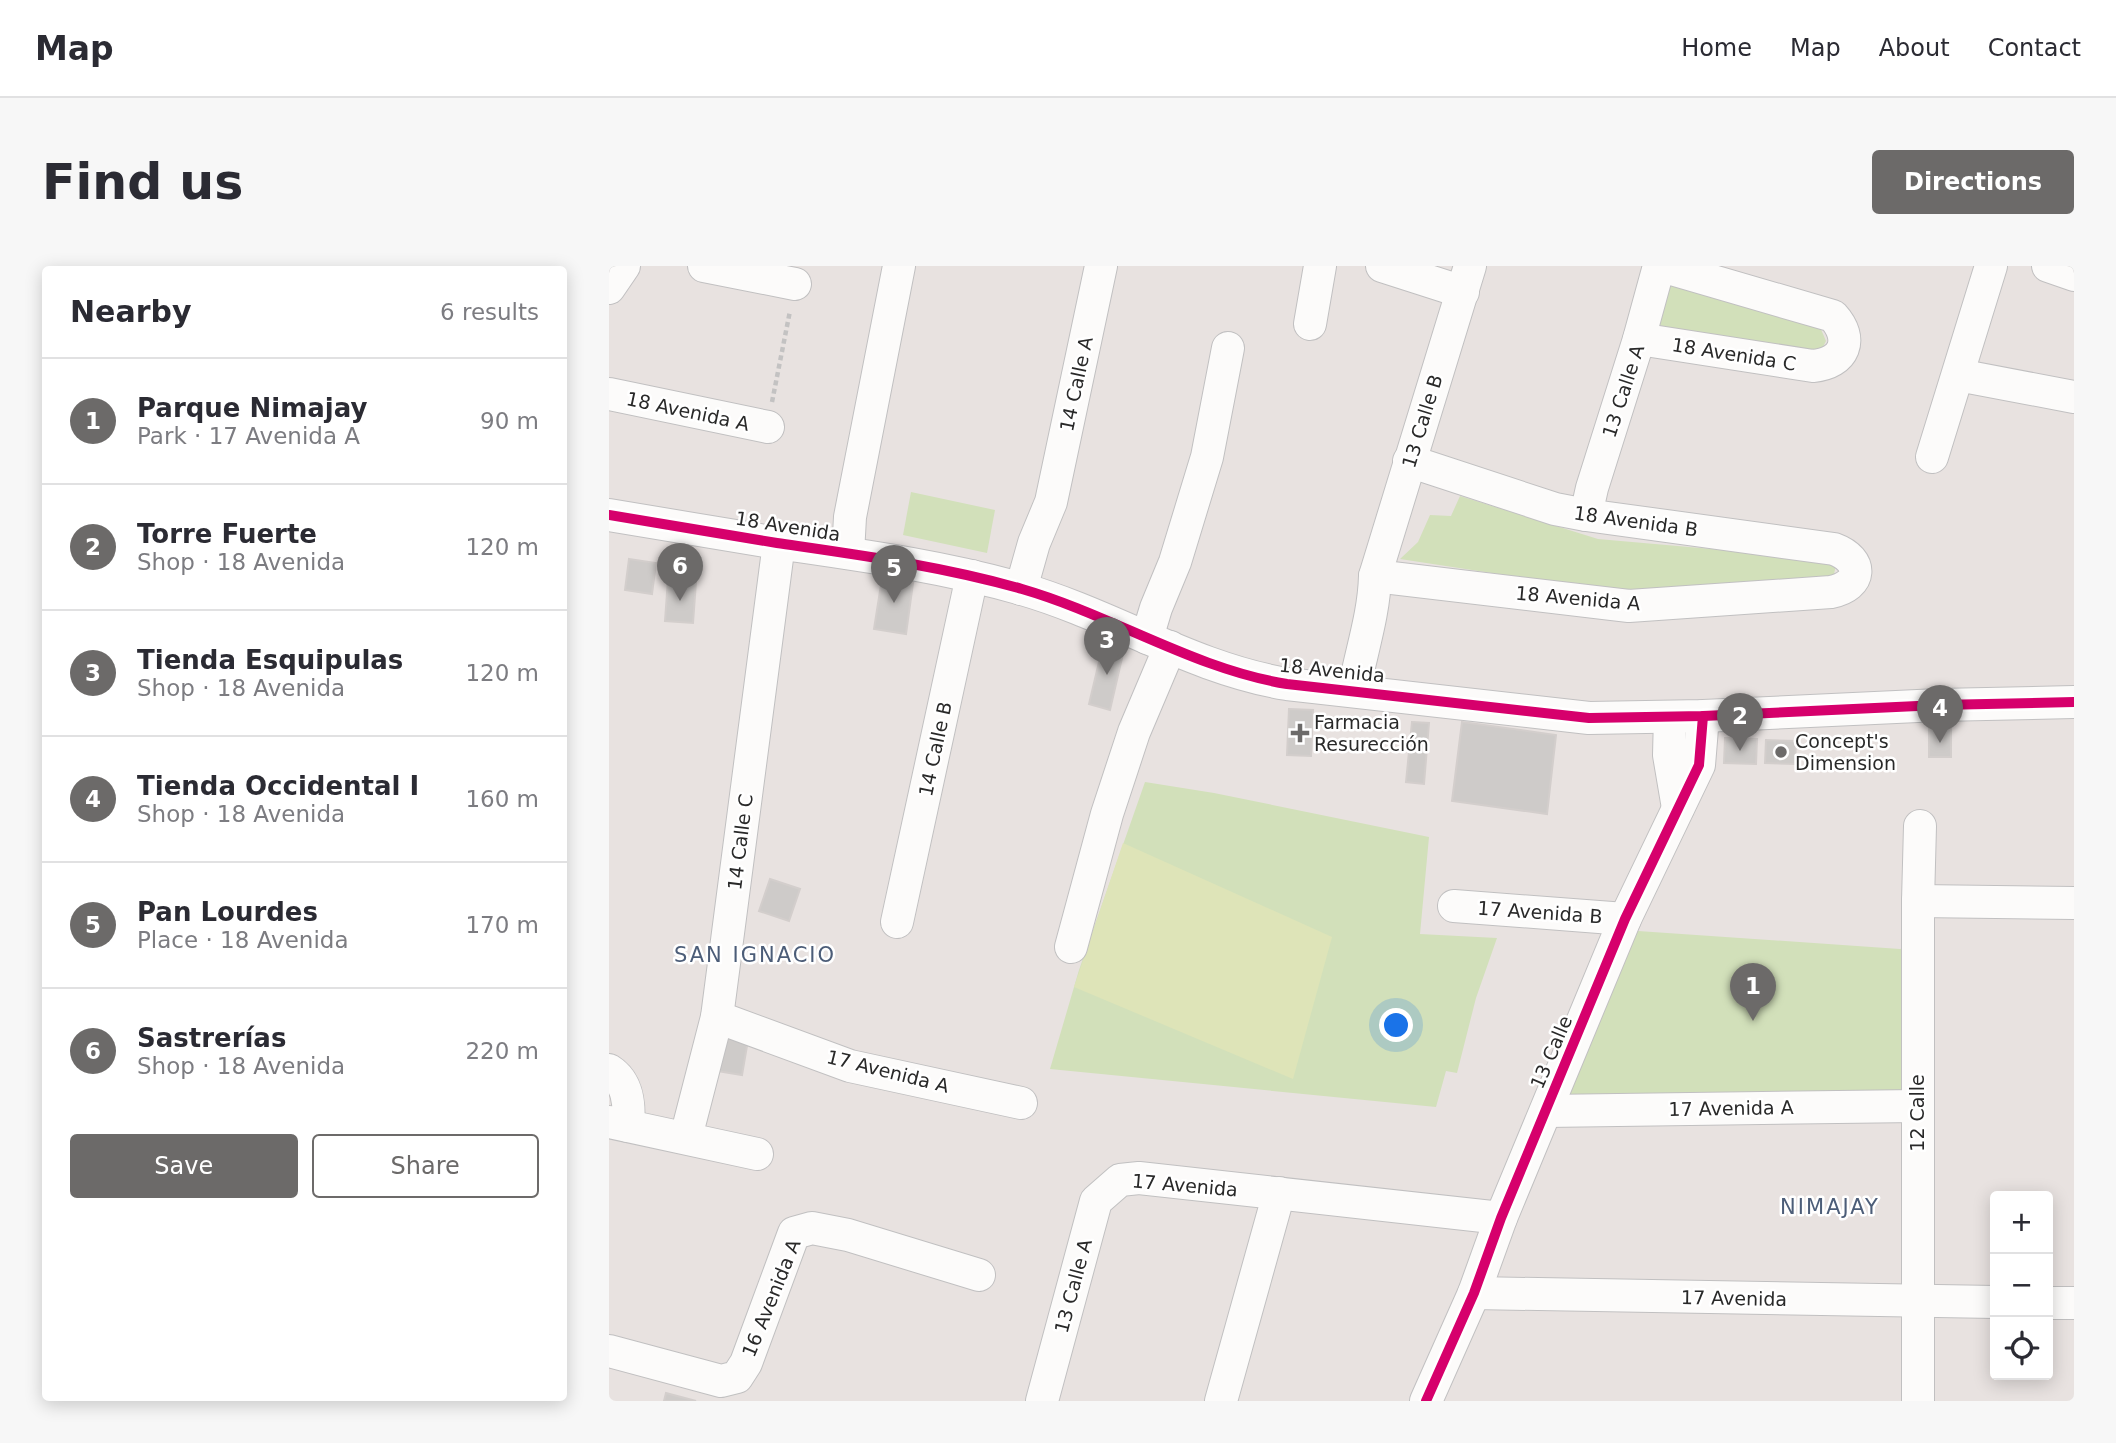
<!DOCTYPE html>
<html lang="en">
<head>
<meta charset="utf-8">
<style>
  :root { --surface:#fff; --page:#f7f7f7; --text:#2b2b33; --muted:#7c7c81; --line:#e1e1e2; --accent:#6c6a69 }
  body { margin:0; font-family:"DejaVu Sans",sans-serif; background:var(--page); color:var(--text) }
  .controls { position:absolute; right:21px; bottom:21px; display:grid; overflow:hidden; border-radius:7px; box-shadow:0 4px 18px #0003 }
  .controls button { width:63px; height:63px; display:grid; place-items:center; padding:0; border:0; border-bottom:2px solid var(--line); background:var(--surface); color:var(--text); font:35px sans-serif }
  .you { position:absolute; left:788px; top:760px; width:24px; height:24px; margin:-18px; border:5px solid #fff; border-radius:50%; background:#1a73e8; box-shadow:0 0 0 10px #1a73e833 }
  .badge { display:grid; place-items:center; width:46px; height:46px; border-radius:50%; background:var(--accent); color:#fff; font-size:23px; font-weight:700 }
  .pin { position:absolute; translate:-50% -58px; filter:drop-shadow(0 2px 4px #0008) }
  .pin::after { content:''; position:absolute; top:37px; width:24px; height:21px; background:inherit; clip-path:polygon(0 0,100% 0,50% 100%) }
  .list { margin:0; padding:0; list-style:none }
  h2 { display:flex; justify-content:space-between; align-items:center; height:91px; margin:0; padding:0 28px; font-size:30px }
  h2 small { font-size:23px; font-weight:400; color:var(--muted) }
  .list li { display:grid; grid-template-columns:46px 1fr auto; gap:21px; align-items:center; box-sizing:border-box; height:126px; padding:0 28px; border-top:2px solid var(--line) }
  .list b { display:block; font-size:26px; white-space:nowrap }
  .list p { margin:0; font-size:23px; white-space:nowrap; color:var(--muted) }
  .list em { font-size:23px; font-style:normal; color:var(--muted) }
  .actions { display:flex; gap:14px; padding:21px 28px }
  .actions a { flex:1; padding:16px 0; border:2px solid var(--accent); border-radius:7px; text-align:center; font-size:24px; color:var(--accent) }
  .actions .main { background:var(--accent); color:#fff }
  .icon { flex:none; width:38px; height:38px; fill:none; stroke:currentColor; stroke-width:2; stroke-linecap:round; stroke-linejoin:round }
  .map { position:relative; flex:none; width:1465px; height:1135px; overflow:hidden; border-radius:7px }
  header { display:flex; align-items:center; gap:42px; box-sizing:border-box; height:98px; padding:0 35px; background:var(--surface); border-bottom:2px solid var(--line) }
  header strong { font-size:33px }
  nav { display:flex; gap:38px; margin-inline-start:auto; font-size:24px }
  .intro { display:flex; align-items:center; justify-content:space-between; box-sizing:border-box; height:168px; padding:0 42px }
  h1 { margin:0; font-size:49px }
  .button { padding:18px 32px; border-radius:7px; background:var(--accent); color:#fff; font-size:24px; font-weight:700 }
  main { display:flex; gap:42px; padding:0 42px }
  aside { flex:1; background:var(--surface); border-radius:7px; box-shadow:0 4px 18px #0003 }
  .map>svg:first-child { display:block }
  .green { fill:#d2e0ba }
  .pitch { fill:#dee4b8 }
  .building { fill:#cecbc9; stroke:#d3cecc; stroke-width:2 }
  .lines { fill:none; stroke-linecap:round; stroke-linejoin:round }
  .minor-casing { stroke:#c1c0c1; stroke-width:34 }
  .path { stroke:#c3c2c2; stroke-width:4.5; stroke-dasharray:5 3.5; stroke-linecap:butt }
  .minor { stroke:#fcfbfa; stroke-width:32 }
  .cycleway-casing { stroke:#fff; stroke-width:15 }
  .cycleway { stroke:#d6006c; stroke-width:10 }
  .poi-dot { fill:#6c6a69; stroke:#fff; stroke-width:2.5 }
  .labels { text-anchor:middle; dominant-baseline:central; stroke-width:5; stroke-linejoin:round; paint-order:stroke }
  .street-label { font-size:19px; fill:#292929; stroke:#fff }
  .poi-label { font-size:19px; fill:#292929; stroke:#fff; text-anchor:start }
  .neighbourhood-label { font-size:21px; letter-spacing:2px; fill:#4c5d78; stroke:#fff }
</style>
</head>
<body>
<header>
<strong>Map</strong>
<nav><a>Home</a><a>Map</a><a>About</a><a>Contact</a></nav>
</header>
<div class="intro"><h1>Find us</h1><a class="button">Directions</a></div>
<main>
<aside>
<h2>Nearby<small>6 results</small></h2>
<ul class="list">
<li><span class="badge">1</span><div><b>Parque Nimajay</b><p>Park · 17 Avenida A</p></div><em>90 m</em></li>
<li><span class="badge">2</span><div><b>Torre Fuerte</b><p>Shop · 18 Avenida</p></div><em>120 m</em></li>
<li><span class="badge">3</span><div><b>Tienda Esquipulas</b><p>Shop · 18 Avenida</p></div><em>120 m</em></li>
<li><span class="badge">4</span><div><b>Tienda Occidental I</b><p>Shop · 18 Avenida</p></div><em>160 m</em></li>
<li><span class="badge">5</span><div><b>Pan Lourdes</b><p>Place · 18 Avenida</p></div><em>170 m</em></li>
<li><span class="badge">6</span><div><b>Sastrerías</b><p>Shop · 18 Avenida</p></div><em>220 m</em></li>
</ul>
<div class="actions"><a class="main">Save</a><a>Share</a></div>
</aside>
<div class="map">
<svg width="1465" height="1135" viewBox="0 0 1465 1135">
  <rect width="100%" height="100%" fill="#e8e2e0"/>
  <g class="green">
    <path d="M1062,18l149,43 6,14 -5,10 -164,-23z"/>
    <path d="M302,226l84,18 -8,43 -84,-18z"/>
    <path d="M851,230l138,43 239,21 -5,24 -209,9 -223,-34 18,-17 12,-27 21,1z"/>
    <path d="M536,516l69,11 215,44 -9,97 77,4 -21,60 -19,75 -11,-2 -10,36 -386,-38 29,-99z"/>
    <path d="M1029,665l262,18 8,-2 -2,146 -341,8z"/>
  </g>
  <path class="pitch" d="M514,577l209,94 -39,142 -219,-92z"/>
  <g class="building">
    <path d="M20,293l27,4 -4,31 -27,-4z"/>
    <path d="M274,306l31,4 -8,58 -32,-5z"/>
    <path d="M59,313l28,3 -3,41 -28,-2z"/>
    <path d="M495,375l21,4 -15,65 -21,-6z"/>
    <path d="M680,443l24,1 -2,46 -24,-1z"/>
    <path d="M803,456l17,1 -5,61 -18,-2z"/>
    <path d="M853,456l94,13 -9,79 -95,-13z"/>
    <rect x="1320" y="463" width="22" height="28"/>
    <path d="M1116,472l32,1 -1,25 -32,-1z"/>
    <path d="M1157,474l30,1 -1,23 -30,-1z"/>
    <path d="M161,613l30,10 -11,32 -30,-10z"/>
    <path d="M108,769l31,5 -6,35 -31,-5z"/>
    <path d="M57,1127l30,8h-32z"/>
  </g>
  <g class="lines">
    <defs>
      <g id="minor">
        <path d="M95,0l91,18"/>
        <path d="M773,0l81,26"/>
        <path d="M1439,0l26,9"/>
        <path d="M0,22l15,-22"/>
        <path d="M701,58l10,-58"/>
        <path d="M1030,73l174,27c32,-3 41,-27 20,-50l-172,-50"/>
        <path d="M1349,109l116,22"/>
        <path d="M0,128l159,33"/>
        <path d="M1323,191l59,-191"/>
        <path d="M0,249c56,9 112,19 168,28 82,12 165,23 245,46 90,26 172,80 265,95l302,34 114,-2 236,-11 135,-3"/>
        <path d="M977,249l6,-27 47,-149 20,-73"/>
        <path d="M239,287l2,-36 49,-251"/>
        <path d="M766,310l254,30 202,-14c31,-6 33,-32 3,-43l-248,-34 -31,-6 -146,-48"/>
        <path d="M412,323l13,-46 17,-41 50,-236"/>
        <path d="M538,372l9,-30 19,-46 32,-105 21,-109"/>
        <path d="M745,424c7,-38 20,-75 21,-114l95,-310"/>
        <path d="M1061,451l-1,38 9,53"/>
        <path d="M1309,635l156,2"/>
        <path d="M845,640l171,13"/>
        <path d="M288,656l75,-346"/>
        <path d="M462,681l36,-133 27,-82 36,-85"/>
        <path d="M108,751l133,49 171,37"/>
        <path d="M0,804c19,12 21,34 19,56"/>
        <path d="M937,845l371,-5"/>
        <path d="M0,856l148,32"/>
        <path d="M77,871l31,-120 62,-474"/>
        <path d="M865,1027l521,9"/>
        <path d="M1439,1037h26"/>
        <path d="M0,1085l112,30 16,-4 9,-14 48,-130 18,-5 36,7 131,40"/>
        <path d="M433,1135l54,-200 24,-21 19,-2 362,40"/>
        <path d="M612,1135l58,-208"/>
        <path d="M817,1135l48,-108 27,-75 124,-299 74,-154 4,-49"/>
        <path d="M1309,1135v-500l2,-75"/>
      </g>
    </defs>
    <use href="#minor" class="minor-casing"/>
    <path class="path" d="M163,136l18,-91"/>
    <use href="#minor" class="minor"/>
    <defs>
      <g id="cycleway">
        <path d="M0,249c56,9 112,19 168,28 82,12 165,23 245,46 90,26 172,80 265,95l302,34 114,-2 236,-11 135,-3"/>
        <path d="M817,1135l48,-108 27,-75 124,-299 74,-154 4,-49"/>
      </g>
    </defs>
    <use href="#cycleway" class="cycleway-casing"/>
    <use href="#cycleway" class="cycleway"/>
  </g>
  <g class="poi-dot">
    <path d="M687.5 456.5h7v7h7v7h-7v7h-7v-7h-7v-7h7z"/>
    <circle cx="1172" cy="486" r="7"/>
  </g>
  <g class="labels">
    <g class="street-label">
      <text transform="translate(1125 88) rotate(9)">18 Avenida C</text>
      <text transform="translate(467 118) rotate(-78)">14 Calle A</text>
      <text transform="translate(1014 125) rotate(-72)">13 Calle A</text>
      <text transform="translate(79 145) rotate(12)">18 Avenida A</text>
      <text transform="translate(813 155) rotate(-73)">13 Calle B</text>
      <text transform="translate(1027 255) rotate(8)">18 Avenida B</text>
      <text transform="translate(179 260) rotate(9)">18 Avenida</text>
      <text transform="translate(969 332) rotate(5)">18 Avenida A</text>
      <text transform="translate(723 404) rotate(6)">18 Avenida</text>
      <text transform="translate(326 483) rotate(-78)">14 Calle B</text>
      <text transform="translate(131 576) rotate(-83)">14 Calle C</text>
      <text transform="translate(931 646) rotate(4)">17 Avenida B</text>
      <text transform="translate(942 786) rotate(-67)">13 Calle</text>
      <text transform="translate(279 805) rotate(14)">17 Avenida A</text>
      <text transform="translate(1122 842) rotate(-1)">17 Avenida A</text>
      <text transform="translate(1308 847) rotate(-90)">12 Calle</text>
      <text transform="translate(576 919) rotate(5)">17 Avenida</text>
      <text transform="translate(464 1020) rotate(-75)">13 Calle A</text>
      <text transform="translate(162 1032) rotate(-68)">16 Avenida A</text>
      <text transform="translate(1125 1032) rotate(1)">17 Avenida</text>
    </g>
    <g class="poi-label">
      <text x="705" y="456">Farmacia<tspan x="705" dy="22">Resurección</tspan></text>
      <text x="1186" y="475">Concept's<tspan x="1186" dy="22">Dimension</tspan></text>
    </g>
    <g class="neighbourhood-label">
      <text x="146" y="689">SAN IGNACIO</text>
      <text x="1221" y="941">NIMAJAY</text>
    </g>
  </g>
</svg>
<div class="controls">
<button>+</button>
<button>−</button>
<button><svg class="icon" aria-label="locate" viewBox="0 0 24 24"><circle cx="12" cy="12" r="6"/><path d="M12 2v4M12 18v4M2 12h4M18 12h4"/></svg></button>
</div>
<div class="you"></div>
<div class="pin badge" style="left:1144px;top:755px">1</div>
<div class="pin badge" style="left:1131px;top:485px">2</div>
<div class="pin badge" style="left:498px;top:409px">3</div>
<div class="pin badge" style="left:1331px;top:477px">4</div>
<div class="pin badge" style="left:285px;top:337px">5</div>
<div class="pin badge" style="left:71px;top:335px">6</div>
</div>
</main>
</body>
</html>
